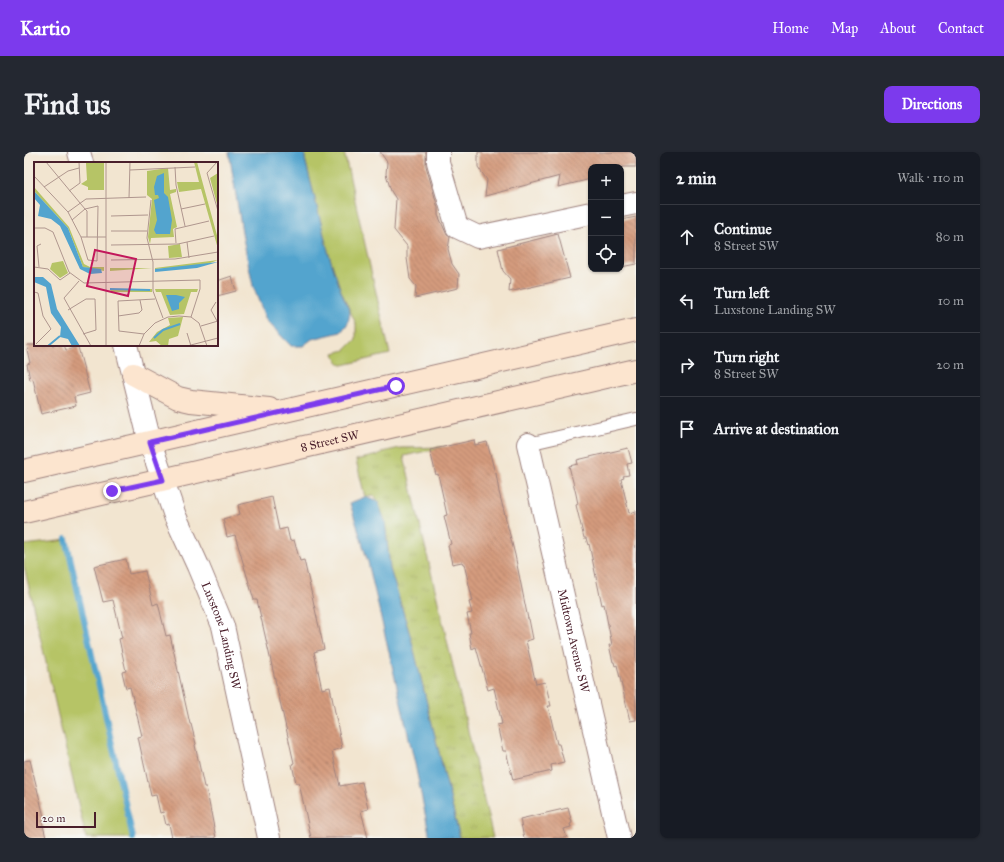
<!DOCTYPE html>
<html lang="en">
<head>
<meta charset="utf-8">
<style>
  :root { --surface:#171b24; --page:#242831; --text:#f1f3f6; --muted:#9ea1a6; --line:#363941; --accent:#7c3aed }
  body { margin:0; font-family:"IM FELL Great Primer",serif; background:var(--page); color:var(--text) }
  .controls { position:absolute; right:12px; top:12px; display:grid; overflow:hidden; border-radius:8px; box-shadow:0 1px 3px #0004 }
  .controls button { width:36px; height:36px; display:grid; place-items:center; padding:0; border:0; border-bottom:1px solid var(--line); background:var(--surface); color:var(--text); font:20px sans-serif }
  .scale { position:absolute; left:12px; bottom:10px; width:60px; box-sizing:border-box; padding-left:4px; border:2px solid #4a1f2b; border-top:0; font-size:11px; line-height:14px; white-space:nowrap; color:#4a1f2b; -webkit-text-stroke:3px #f6f6f2; paint-order:stroke }
  .stop { position:absolute; width:12px; height:12px; margin:-9px; border:3px solid #7c3aed; border-radius:50%; background:#fff }
  .stop.end { background:#7c3aed; border-color:#fff; box-shadow:0 1px 4px #0008 }
  .list { margin:0; padding:0; list-style:none }
  h2 { display:flex; justify-content:space-between; align-items:center; height:52px; margin:0; padding:0 16px; font-size:17px }
  h2 small { font-size:13px; font-weight:400; color:var(--muted) }
  .list li { display:grid; grid-template-columns:26px 1fr auto; gap:12px; align-items:center; box-sizing:border-box; height:64px; padding:0 16px; border-top:1px solid var(--line) }
  .list b { display:block; font-size:15px; white-space:nowrap }
  .list p { margin:0; font-size:13px; white-space:nowrap; color:var(--muted) }
  .list em { font-size:13px; font-style:normal; color:var(--muted) }
  .icon { flex:none; width:22px; height:22px; fill:none; stroke:currentColor; stroke-width:2; stroke-linecap:round; stroke-linejoin:round }
  .map { position:relative; flex:none; width:612px; height:686px; overflow:hidden; border-radius:8px }
  header { display:flex; align-items:center; gap:24px; box-sizing:border-box; height:56px; padding:0 20px; background:var(--accent); color:#fff }
  header strong { font-size:19px }
  nav { display:flex; gap:22px; margin-inline-start:auto; font-size:14px }
  .intro { display:flex; align-items:center; justify-content:space-between; box-sizing:border-box; height:96px; padding:0 24px }
  h1 { margin:0; font-size:28px }
  .button { padding:10px 18px; border-radius:8px; background:var(--accent); color:#fff; font-size:14px; font-weight:700 }
  main { display:flex; gap:24px; padding:0 24px }
  aside { flex:1; background:var(--surface); border-radius:8px; box-shadow:0 1px 3px #0004 }
  .map>svg:first-child { display:block }
  .grass { fill:url(#grass-tufts); stroke:#807248 }
  .green { fill:#b6c466; stroke:#807248 }
  .water { fill:#53a4ce; stroke:#4e627c }
  .lines { fill:none; stroke-linecap:round; stroke-linejoin:round }
  .stream { stroke:#53a4ce; stroke-width:6 }
  .building { fill:url(#building-back-hatch) }
  .service-casing { stroke:#9e827e; stroke-width:14 }
  .minor-casing { stroke:#9e827e; stroke-width:24 }
  .secondary-casing { stroke:#9e827e; stroke-width:24 }
  .service { stroke:#fff; stroke-width:12 }
  .minor { stroke:#fff; stroke-width:22 }
  .secondary { stroke:#fce5cf; stroke-width:22 }
  .route { stroke:#7c3aed; stroke-width:5 }
  .labels { text-anchor:middle; dominant-baseline:central; stroke-width:4; stroke-linejoin:round; paint-order:stroke }
  .street-label { font-size:12px; fill:#4a1f2b; stroke:#f6f6f2 }
  .inset-river { fill:none; stroke:#53a4ce; stroke-width:2 }
  .inset-road { fill:none; stroke:#af968e; stroke-width:1 }
  .view { fill:#c2185b; fill-opacity:0.15; stroke:#c2185b; stroke-width:2 }
  .inset-edge { fill:none; stroke:#4a1f2b; stroke-width:2 }
</style>
</head>
<body>
<header>
<strong>Kartio</strong>
<nav><a>Home</a><a>Map</a><a>About</a><a>Contact</a></nav>
</header>
<div class="intro"><h1>Find us</h1><a class="button">Directions</a></div>
<main>
<div class="map">
<svg width="612" height="686" viewBox="0 0 612 686">
  <defs>
    <pattern id="grass-tufts" width="24" height="20" patternUnits="userSpaceOnUse"><rect width="24" height="20" fill="#b6c466"/><path d="M3 7l-1-3M5 7V3M7 7l1-3M15 17l-1-3M17 17v-4M19 17l1-3" fill="none" stroke="#9ea859"/></pattern>
    <pattern id="building-back-hatch" width="6" height="6" patternUnits="userSpaceOnUse"><rect width="6" height="6" fill="#d49b7e"/><path d="M-1 5l2 2M0 0l6 6M5-1l2 2" fill="none" stroke="#ae7e67"/></pattern>
  </defs>
  <rect width="100%" height="100%" fill="#f6f6f2"/>
  <filter id="ink" filterUnits="userSpaceOnUse"><feTurbulence type="fractalNoise" baseFrequency=".025" numOctaves="2"/><feDisplacementMap in="SourceGraphic" scale="8" xChannelSelector="R" yChannelSelector="G"/><feConvolveMatrix kernelMatrix="1 2 1 2 8 2 1 2 1" color-interpolation-filters="sRGB"/></filter>
  <filter id="wash" filterUnits="userSpaceOnUse"><feTurbulence type="fractalNoise" baseFrequency=".012" numOctaves="4" result="noise"/><feDisplacementMap in="SourceGraphic" scale="16" xChannelSelector="R" yChannelSelector="G"/><feGaussianBlur stdDeviation="0.9" result="paint"/><feColorMatrix in="noise" values="0 0 0 0 0 0 0 0 0 0 0 0 0 0 0 0 0 1.4 0 .05"/><feComposite in="paint" operator="in"/></filter>
  <g filter="url(#wash)">
    <rect width="100%" height="100%" fill="#f2e5d0"/>
    <path class="grass" d="M421,295l-41,9 89,382h-33l-49,-200 -21,-69 -5,-48 -10,-25 -10,1 -9,-37 26,-6v-2l18,-4z"/>
    <g class="green">
      <path d="M281,0h39l46,202 -47,11c-6,-3 -7,-6 -9,-12l11,-3 11,-11v-15l-15,-33 -12,-36 -24,-96z"/>
      <path d="M43,388l67,298h-48l-62,-272v-21z"/>
    </g>
    <g class="water">
      <path d="M205,0h76v7l24,96 12,36 9,21 -2,11 -7,9 -29,7 -9,7h-12l-25,-26 -13,-34 -10,-48z"/>
      <path d="M341,345l13,5 7,19 5,48 21,69 49,200h-30l-15,-74 -47,-202 -18,-59z"/>
    </g>
    <g class="lines">
      <path class="stream" d="M42,387l67,299"/>
    </g>
    <g id="blocks">
      <g class="building">
        <path d="M356,0h46v14l12,42v7l9,20 3,2 -2,12 4,15 7,10 -1,14 -43,10 1,-12 -6,-7 -3,-21v-12l-13,-16 2,-31 -5,-8 -5,-17 1,-12z"/>
        <path d="M454,0h158v15h-45v12l-33,8 2,-11 -75,20 2,-16 -9,-13z"/>
        <path d="M612,65v47l-15,3v-47z"/>
        <path d="M534,82l12,44 -61,14 1,-13 -7,-8 -5,-22z"/>
        <path d="M208,124l4,15 -19,5v-15z"/>
        <path d="M3,193h37l2,5 12,-3 12,46 -16,4 2,9 -35,8 -8,-35 -3,1 -3,-16 3,-1 -3,-13 1,-1z"/>
        <path d="M450,288l1,5 12,-3 8,31h1l3,19 16,63 13,64h1l4,20 -7,2 10,43 9,-2 6,24h-3l9,38h2l5,18 -13,3 1,6 -39,9 -7,-29h-3l-6,-26 5,-1 -8,-36 -6,2 -12,-43 -4,2 -3,-16h2l-4,-19 5,-1 -3,-11 4,-1 -9,-37h-1l-1,-2 -10,2 -4,-19 3,-1 -7,-28 3,-1 -9,-41 -2,1 -6,-25z"/>
        <path d="M604,296l4,15 -5,1 2,11 -6,1 1,2 -3,1 8,34 7,-2v209l-6,1 -13,-56 -2,1 -1,-4h-1l-4,-17h3l-8,-41 -2,1 -13,-61 -1,1 -2,-7h-2l-8,-33 2,-1 -2,-10 -7,-28 9,-2 -1,-4z"/>
        <path d="M248,345l7,33 8,-2 3,13 4,-1 6,21 4,-1 20,89 -10,3 8,37 8,-2 12,61 -10,3 8,35 22,-4 6,27 -7,2 7,27h-57l-12,-55h-3l-4,-19 2,-1 -37,-163h-3l-19,-65 -8,2 -4,-18 17,-5 -2,-9z"/>
        <path d="M102,407l3,15 16,-3 8,34 5,-2 8,33 4,-1 20,89h1l5,20 -1,1 9,42h2l10,51h-44l-3,-14 -3,1 -3,-13 -3,1 -4,-18 -5,1 -13,-59 4,-1 -9,-37 -3,-12 -4,1 -4,-16 4,-1 -7,-32 3,-1 -9,-38 -10,2 -9,-36z"/>
        <path d="M6,608l15,61h-3l4,17h-22v-77z"/>
        <path d="M544,656l4,15 -2,1 1,3 -7,2 3,9h-43l-4,-19z"/>
      </g>
    </g>
  </g>
  <g filter="url(#ink)">
    <use href="#blocks" fill-opacity="0" stroke="#9e827e" stroke-width="1"/>
    <g class="lines">
      <defs>
        <path id="service" d="M504,292l108,-25"/>
        <g id="minor">
          <path d="M55,0l3,11"/>
          <path d="M414,0v10l19,65 21,10 113,-24"/>
          <path d="M597,54l15,-3"/>
          <path id="s1" d="M102,193l24,97 25,74 23,50 25,60 46,212"/>
          <path id="s2" d="M504,292l91,394"/>
        </g>
        <g id="secondary">
          <path d="M109,222l45,24 13,3 78,8"/>
          <path d="M0,319l612,-141"/>
          <path id="s3" d="M0,360l612,-142"/>
        </g>
      </defs>
      <use href="#service" class="service-casing"/>
      <use href="#minor" class="minor-casing"/>
      <use href="#secondary" class="secondary-casing"/>
      <use href="#service" class="service"/>
      <use href="#minor" class="minor"/>
      <use href="#secondary" class="secondary"/>
    </g>
  </g>
  <g class="lines" filter="url(#ink)">
    <path class="route" d="M88,339l51,-11 -13,-38 246,-56"/>
  </g>
  <g class="labels">
    <g class="street-label">
      <text stroke="none"><textPath href="#s3" startOffset="314">8 Street SW</textPath></text>
      <text stroke="none"><textPath href="#s1" startOffset="307">Luxstone Landing SW</textPath></text>
      <text stroke="none"><textPath href="#s2" startOffset="202">Midtown Avenue SW</textPath></text>
    </g>
  </g>
  <g transform="translate(10 10)">
    <rect width="184" height="184" fill="#f2e5d0"/>
    <path d="M184,98l-13,5 -50,4v-1zM76,103v3h42l-42,3z" fill="#b6c466"/>
    <path d="M46,0h24v28h-16v-3l-7,-3 6,-4 -1,-17zM160,0h3l21,77v10l-17,-60 -22,3 -2,-10h22zM134,6l2,22 6,-1v3l-6,2 7,33 -4,2 1,8 -23,1 -1,6 -2,-7 4,-38 -5,-4v-24zM184,11v35l-8,-30zM0,25l35,40 15,37 6,3h14v4l-21,-4 -15,-39 -34,-37zM146,82l2,13 -13,1 -1,-12zM29,99l5,12 -8,5 -10,-9 2,-6zM77,127h41v3h-42zM121,127h43l-1,3h-6l-7,22 -14,1 -9,-23h-5zM149,155l-5,19 -9,3 -1,7h-6l-6,-5 -7,1 8,-10 13,-7 -2,-7z" fill="#b6c466"/>
    <path d="M130,11v20l4,4 4,23 -2,14h-14l-2,-4 3,-10 -3,-20 5,-2 -1,-3h-3l-1,-8 3,-11zM0,29l34,37 15,39 18,2 1,4 -12,1 -10,-5 -20,-43 -9,-7 -13,-3 2,-11 -6,-7zM184,100l-21,6 -42,4v-3zM0,115h9l8,7 6,25 23,37h-8l-4,-7 -8,-2 1,-10 -10,-14 -5,-26 -12,-5zM132,133h10l9,2 -6,6v6l-7,2z" fill="#53a4ce"/>
    <path class="inset-river" d="M76,127l40,1M120,176l9,-8 17,-6M14,184l12,-10"/>
    <path class="inset-road" d="M12,0l39,47 13,-3 -1,55 -9,-1 -7,-23M72,0v184M183,0l-10,11 11,38M141,5l1,18 9,41M96,8l65,-3M0,14l34,36 18,-13 60,-2M10,25l24,-16 11,-3M35,29l11,-8 -1,-21M95,36l1,-36M117,38l-4,38 6,24v29l10,27M147,47l24,-5M34,50l13,25h6M77,54l37,-1M38,58l13,-11 2,2v26h19M0,66h11l8,4 16,40 15,11 116,-3v9l-9,28M77,69h36M153,80l2,16M142,81l-1,-14 34,-8M77,83l67,-1 36,-8M77,98l64,-1 43,-7M0,105l14,2 12,11 10,-7M5,105l-2,-21 4,-2M45,119l-15,17 27,48M0,130l4,1 5,23 8,13 -15,15M182,140l-5,8 6,11M34,148l18,-11h9l1,31 -13,4M84,154l21,-3 3,-3 -2,-10M167,164l17,-5M153,171l4,13M110,172l-25,-3 -1,-30 37,-2M105,184l5,-12 11,-11 13,-6 11,-1 12,1 8,6 8,23M153,184l31,-8"/>
    <path class="view" d="M61,88l41,9 -8,37 -41,-10z"/>
    <rect width="184" height="184" class="inset-edge"/>
  </g>
</svg>
<div class="controls">
<button>+</button>
<button>−</button>
<button><svg class="icon" aria-label="locate" viewBox="0 0 24 24"><circle cx="12" cy="12" r="6"/><path d="M12 2v4M12 18v4M2 12h4M18 12h4"/></svg></button>
</div>
<div class="scale">20 m</div>
<div class="stop" style="left:372px;top:234px"></div>
<div class="stop end" style="left:88px;top:339px"></div>
</div>
<aside>
<h2>2 min<small>Walk · 110 m</small></h2>
<ul class="list">
<li><svg class="icon" aria-label="ahead" viewBox="0 0 24 24"><path d="M12 20V5M6 11l6-6 6 6"/></svg><div><b>Continue</b><p>8 Street SW</p></div><em>80 m</em></li>
<li><svg class="icon" aria-label="left" viewBox="0 0 24 24"><path d="M17 20v-9H6M10 6l-5 5 5 5"/></svg><div><b>Turn left</b><p>Luxstone Landing SW</p></div><em>10 m</em></li>
<li><svg class="icon" aria-label="right" viewBox="0 0 24 24"><path d="M7 20v-9h11M14 6l5 5-5 5"/></svg><div><b>Turn right</b><p>8 Street SW</p></div><em>20 m</em></li>
<li><svg class="icon" aria-label="arrive" viewBox="0 0 24 24"><path d="M6 21V4h12l-3 4 3 4H6"/></svg><div><b>Arrive at destination</b></div></li>
</ul>
</aside>
</main>
</body>
</html>
